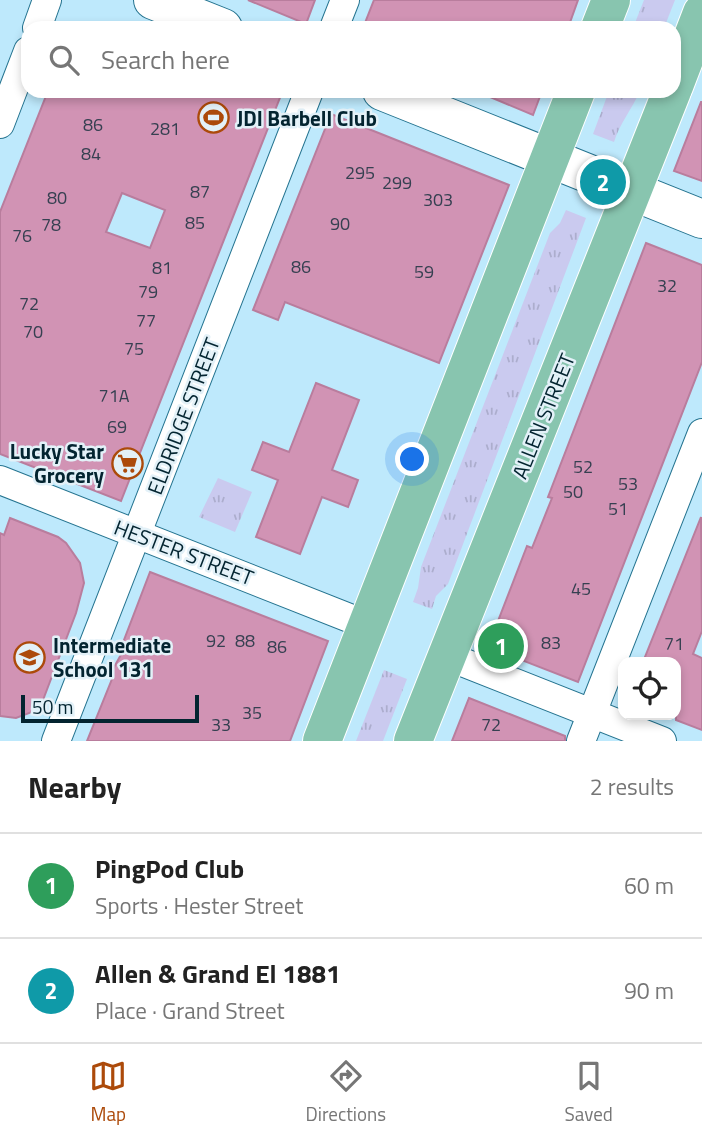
<!DOCTYPE html>
<html lang="en">
<head>
<meta charset="utf-8">
<style>
  :root { --surface:#fff; --page:#f2f2f2; --text:#222; --muted:#767676; --line:#e0e0e0; --accent:#ac4a0a }
  body { margin:0; font-family:"Titillium Web",sans-serif; background:var(--page); color:var(--text) }
  .controls { position:absolute; right:21px; bottom:21px; display:grid; overflow:hidden; border-radius:14px; box-shadow:0 4px 10px #0003 }
  .controls button { width:63px; height:63px; display:grid; place-items:center; padding:0; border:0; border-bottom:2px solid var(--line); background:var(--surface); color:var(--text); font:35px sans-serif }
  .scale { position:absolute; left:21px; bottom:18px; width:178px; box-sizing:border-box; padding-left:7px; border:4px solid #032430; border-top:0; font-size:19px; line-height:24px; white-space:nowrap; color:#032430; -webkit-text-stroke:5px #e3f1f8; paint-order:stroke }
  .you { position:absolute; left:413px; top:460px; width:24px; height:24px; margin:-18px; border:5px solid #fff; border-radius:50%; background:#1a73e8; box-shadow:0 0 0 10px #1a73e833 }
  .badge { display:grid; place-items:center; width:46px; height:46px; border-radius:50%; background:var(--accent); color:#fff; font-size:23px; font-weight:700 }
  .pin { position:absolute; translate:-50% -50%; border:4px solid #fff; box-shadow:0 2px 7px #0006 }
  .list { margin:0; padding:0; list-style:none }
  h2 { display:flex; justify-content:space-between; align-items:center; height:91px; margin:0; padding:0 28px; font-size:30px }
  h2 small { font-size:23px; font-weight:400; color:var(--muted) }
  .list li { display:grid; grid-template-columns:46px 1fr auto; gap:21px; align-items:center; box-sizing:border-box; height:105px; padding:0 28px; border-top:2px solid var(--line) }
  .list b { display:block; font-size:26px; white-space:nowrap }
  .list p { margin:0; font-size:23px; white-space:nowrap; color:var(--muted) }
  .list em { font-size:23px; font-style:normal; color:var(--muted) }
  .icon { flex:none; width:38px; height:38px; fill:none; stroke:currentColor; stroke-width:2; stroke-linecap:round; stroke-linejoin:round }
  .map { position:relative; flex:none; width:702px; height:741px; overflow:hidden }
  .search { position:absolute; background:var(--surface); box-shadow:0 4px 10px #0003; left:21px; right:21px; top:21px; height:77px; display:flex; align-items:center; gap:18px; box-sizing:border-box; padding:0 24px; border-radius:21px; color:var(--muted); font-size:26px }
  .sheet { height:301px; background:var(--surface) }
  nav { display:flex; justify-content:space-around; align-items:center; box-sizing:border-box; height:98px; border-top:2px solid var(--line); background:var(--surface); font-size:19px; color:var(--muted) }
  nav a { display:grid; justify-items:center; gap:4px }
  nav .on { color:var(--accent) }
  .map>svg:first-child { display:block }
  .park { fill:url(#park-tufts) }
  .building { fill:#d193b4; stroke:#b97d9d; stroke-width:2; fill-rule:evenodd }
  .lines { fill:none; stroke-linecap:round; stroke-linejoin:round }
  .street-casing { stroke:#257490; stroke-width:30 }
  .secondary-casing { stroke:#257490; stroke-width:40 }
  .primary-casing { stroke:#fff; stroke-width:40 }
  .street { stroke:#fff; stroke-width:28 }
  .secondary { stroke:#fff; stroke-width:38 }
  .primary { stroke:#88c5af; stroke-width:38 }
  .labels { text-anchor:middle; dominant-baseline:central; stroke-width:5; stroke-linejoin:round; paint-order:stroke }
  .number-label { font-size:18px; fill:#364051 }
  .poi-label { font-size:21px; font-weight:bold; fill:#032430; stroke:#e3f1f8; text-anchor:start }
  .street-label { font-size:21px; fill:#032430; stroke:#e3f1f8 }
</style>
</head>
<body>
<div class="map">
<svg width="702" height="741" viewBox="0 0 702 741">
  <defs>
    <pattern id="park-tufts" width="24" height="20" patternUnits="userSpaceOnUse" patternTransform="scale(1.75)"><rect width="24" height="20" fill="#cacaef"/><path d="M3 7l-1-3M5 7V3M7 7l1-3M15 17l-1-3M17 17v-4M19 17l1-3" fill="none" stroke="#acadcd"/></pattern>
  </defs>
  <rect width="100%" height="100%" fill="#bee9fc"/>
  <g class="park">
    <path d="M644,0h31l-11,28h-31z"/>
    <path d="M609,91h31c-8,18 -20,32 -26,51l-21,-8z"/>
    <path d="M566,210l20,8 -138,366 -12,12 -4,13 -19,-7 5,-14 3,-21 129,-334 10,-10z"/>
    <path d="M218,478l34,14 -17,40 -36,-15z"/>
    <path d="M384,670l23,9 -24,62h-27z"/>
  </g>
  <g class="building">
    <path d="M248,0h67l-9,24z"/>
    <path d="M374,0h204l-10,28h-205z"/>
    <path d="M48,91h222l11,4 -160,406 -121,-47v-242zM122,193l43,17 -15,38 -44,-16z"/>
    <path d="M476,91h66l-9,24z"/>
    <path d="M701,102h1v79l-28,-10z"/>
    <path d="M331,114l178,71 -70,178 -154,-61 -7,18 -25,-10z"/>
    <path d="M646,243l56,22v97l-124,320 -90,-35 39,-101 5,2 20,-50 -4,-1z"/>
    <path d="M316,383l43,17 -27,70 26,10 -10,27 -26,-10 -22,57 -44,-17 22,-57 -26,-10 11,-28 26,10z"/>
    <path d="M701,517l1,114 -9,23 9,4v72l-26,-10v-58h-33z"/>
    <path d="M10,518l48,19 8,6 14,20 4,20 -8,30 -33,87 -11,12 -16,6 -16,-2v-183l4,2z"/>
    <path d="M150,572l178,69 -38,100h-203l25,-62 1,-10 10,-18 1,-11z"/>
    <path d="M469,698l96,38v5h-113z"/>
  </g>
  <g class="lines">
    <defs>
      <g id="street">
        <path d="M37,28l10,-28"/>
        <path d="M334,28l11,-28"/>
        <path d="M0,124l28,-73"/>
        <path d="M0,480l367,145"/>
        <path d="M447,656l215,85"/>
        <path d="M56,741l253,-650"/>
        <path d="M581,741l121,-308"/>
      </g>
      <g id="secondary">
        <path d="M153,0l70,28"/>
        <path d="M382,91l320,128"/>
      </g>
      <g id="primary">
        <path d="M600,28l11,-28"/>
        <path d="M674,86l28,-73"/>
        <path d="M322,741l254,-650"/>
        <path d="M413,741l259,-650"/>
      </g>
    </defs>
    <use href="#street" class="street-casing"/>
    <use href="#secondary" class="secondary-casing"/>
    <use href="#primary" class="primary-casing"/>
    <use href="#street" class="street"/>
    <use href="#secondary" class="secondary"/>
    <use href="#primary" class="primary"/>
  </g>
  <defs>
    <symbol id="stadium-ring" viewBox="-11 -11 22 22"><circle r="9.5" fill="#e3f1f8" stroke="#ac4a0a" stroke-width="1.5"/><path d="M0-5a6.5 5 0 1 0 0 10a6.5 5 0 1 0 0-10ZM-3.5-1.8h7v3.6h-7Z" fill="#ac4a0a"/></symbol>
    <symbol id="supermarket-ring" viewBox="-11 -11 22 22"><circle r="9.5" fill="#e3f1f8" stroke="#ac4a0a" stroke-width="1.5"/><path d="M-6-5.5h2.5l.6 2H6L4.5 2H-2.5L-4.4-4H-6ZM-1.5 3.2a1.3 1.3 0 1 0 .1 0ZM3 3.2a1.3 1.3 0 1 0 .1 0Z" fill="#ac4a0a"/></symbol>
    <symbol id="school-ring" viewBox="-11 -11 22 22"><circle r="9.5" fill="#e3f1f8" stroke="#ac4a0a" stroke-width="1.5"/><path d="M0-5L7-2L0 1L-7-2ZM-4 1L0 2.5L4 1V4Q0 6-4 4Z" fill="#ac4a0a"/></symbol>
  </defs>
  <g fill-rule="evenodd">
    <use href="#stadium-ring" x="196" y="100" width="35" height="35"/>
    <use href="#supermarket-ring" x="110" y="446" width="35" height="35"/>
    <use href="#school-ring" x="12" y="640" width="35" height="35"/>
  </g>
  <g class="labels">
    <g class="number-label">
      <text x="93" y="124">86</text>
      <text x="165" y="128">281</text>
      <text x="91" y="153">84</text>
      <text x="360" y="172">295</text>
      <text x="397" y="182">299</text>
      <text x="200" y="191">87</text>
      <text x="57" y="197">80</text>
      <text x="438" y="199">303</text>
      <text x="195" y="222">85</text>
      <text x="340" y="223">90</text>
      <text x="51" y="224">78</text>
      <text x="22" y="235">76</text>
      <text x="301" y="266">86</text>
      <text x="162" y="267">81</text>
      <text x="424" y="271">59</text>
      <text x="667" y="285">32</text>
      <text x="148" y="291">79</text>
      <text x="29" y="303">72</text>
      <text x="146" y="320">77</text>
      <text x="33" y="331">70</text>
      <text x="134" y="348">75</text>
      <text x="114" y="395">71A</text>
      <text x="117" y="426">69</text>
      <text x="583" y="466">52</text>
      <text x="628" y="483">53</text>
      <text x="573" y="491">50</text>
      <text x="618" y="508">51</text>
      <text x="581" y="588">45</text>
      <text x="216" y="640">92</text>
      <text x="245" y="640">88</text>
      <text x="551" y="642">83</text>
      <text x="674" y="643">71</text>
      <text x="277" y="646">86</text>
      <text x="252" y="712">35</text>
      <text x="221" y="724">33</text>
      <text x="491" y="724">72</text>
    </g>
    <g class="poi-label">
      <text x="237" y="118">JDI Barbell Club</text>
      <text x="104" y="451" text-anchor="end">Lucky Star<tspan x="104" dy="24">Grocery</tspan></text>
      <text x="53" y="645">Intermediate<tspan x="53" dy="24">School 131</tspan></text>
    </g>
    <g class="street-label">
      <text transform="translate(183 416) rotate(-69)">ELDRIDGE STREET</text>
      <text transform="translate(543 416) rotate(-68)">ALLEN STREET</text>
      <text transform="translate(184 552) rotate(21)">HESTER STREET</text>
    </g>
  </g>
</svg>
<div class="controls">
<button><svg class="icon" aria-label="locate" viewBox="0 0 24 24"><circle cx="12" cy="12" r="6"/><path d="M12 2v4M12 18v4M2 12h4M18 12h4"/></svg></button>
</div>
<div class="scale">50 m</div>
<div class="you"></div>
<div class="pin badge" style="left:501px;top:646px;background:#2e9e5b">1</div>
<div class="pin badge" style="left:603px;top:182px;background:#0f9aa8">2</div>
<div class="search"><svg class="icon" aria-label="search" viewBox="0 0 24 24"><circle cx="10" cy="10" r="6"/><path d="M15 15l6 6"/></svg>Search here</div>
</div>
<section class="sheet">
<h2>Nearby<small>2 results</small></h2>
<ul class="list">
<li><span class="badge" style="background:#2e9e5b">1</span><div><b>PingPod Club</b><p>Sports · Hester Street</p></div><em>60 m</em></li>
<li><span class="badge" style="background:#0f9aa8">2</span><div><b>Allen &amp; Grand El 1881</b><p>Place · Grand Street</p></div><em>90 m</em></li>
</ul>
</section>
<nav>
<a class="on"><svg class="icon" aria-label="map" viewBox="0 0 24 24"><path d="M3 6l6-2 6 2 6-2v14l-6 2-6-2-6 2zM9 4v14M15 6v14"/></svg>Map</a>
<a><svg class="icon" aria-label="directions" viewBox="0 0 24 24"><path d="M12 3l9 9-9 9-9-9zM9 14v-3h6M13 9l2 2-2 2"/></svg>Directions</a>
<a><svg class="icon" aria-label="saved" viewBox="0 0 24 24"><path d="M7 4h10v16l-5-4-5 4z"/></svg>Saved</a>
</nav>
</body>
</html>
